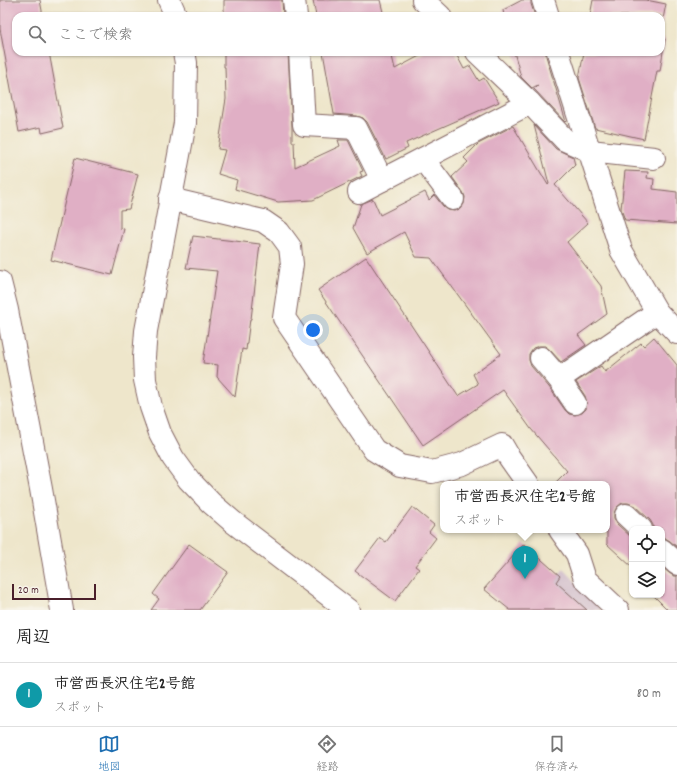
<!DOCTYPE html>
<html lang="ja">
<head>
<meta charset="utf-8">
<style>
  :root { --surface:#fff; --page:#f6f6f6; --text:#222; --muted:#767676; --line:#e0e0e0; --accent:#1f6fb2 }
  body { margin:0; font-family:Dekko,"Klee One",sans-serif; background:var(--page); color:var(--text) }
  .controls { position:absolute; right:12px; bottom:12px; display:grid; overflow:hidden; border-radius:8px; box-shadow:0 1px 3px #0004 }
  .controls button { width:36px; height:36px; display:grid; place-items:center; padding:0; border:0; border-bottom:1px solid var(--line); background:var(--surface); color:var(--text); font:20px sans-serif }
  .scale { position:absolute; left:12px; bottom:10px; width:84px; box-sizing:border-box; padding-left:4px; border:2px solid #4a1f2b; border-top:0; font-size:11px; line-height:14px; white-space:nowrap; color:#4a1f2b; -webkit-text-stroke:3px #f7f3e8; paint-order:stroke }
  .you { position:absolute; left:313px; top:330px; width:14px; height:14px; margin:-10px; border:3px solid #fff; border-radius:50%; background:#1a73e8; box-shadow:0 0 0 6px #1a73e833 }
  .badge { display:grid; place-items:center; width:26px; height:26px; border-radius:50%; background:var(--accent); color:#fff; font-size:13px; font-weight:700 }
  .pin { position:absolute; translate:-50% -33px; filter:drop-shadow(0 1px 2px #0008) }
  .pin::after { content:''; position:absolute; top:21px; width:14px; height:12px; background:inherit; clip-path:polygon(0 0,100% 0,50% 100%) }
  .popup { position:absolute; left:440px; top:481px; width:170px; height:52px; box-sizing:border-box; display:grid; place-content:center; border-radius:8px; background:var(--surface); filter:drop-shadow(0 1px 3px #0005); font-size:13px; white-space:nowrap; color:var(--muted) }
  .popup b { font-size:15px; color:var(--text) }
  .popup::after { content:''; position:absolute; left:50%; top:100%; margin-left:-8px; border:8px solid transparent; border-top-color:var(--surface) }
  .list { margin:0; padding:0; list-style:none }
  h2 { display:flex; justify-content:space-between; align-items:center; height:52px; margin:0; padding:0 16px; font-size:17px }
  h2 small { font-size:13px; font-weight:400; color:var(--muted) }
  .list li { display:grid; grid-template-columns:26px 1fr auto; gap:12px; align-items:center; box-sizing:border-box; height:64px; padding:0 16px; border-top:1px solid var(--line) }
  .list b { display:block; font-size:15px; white-space:nowrap }
  .list p { margin:0; font-size:13px; white-space:nowrap; color:var(--muted) }
  .list em { font-size:13px; font-style:normal; color:var(--muted) }
  .icon { flex:none; width:22px; height:22px; fill:none; stroke:currentColor; stroke-width:2; stroke-linecap:round; stroke-linejoin:round }
  .map { position:relative; flex:none; width:677px; height:610px; overflow:hidden }
  .search { position:absolute; background:var(--surface); box-shadow:0 1px 3px #0004; left:12px; right:12px; top:12px; height:44px; display:flex; align-items:center; gap:10px; box-sizing:border-box; padding:0 14px; border-radius:12px; color:var(--muted); font-size:15px }
  .sheet { height:116px; background:var(--surface) }
  nav { display:flex; justify-content:space-around; align-items:center; box-sizing:border-box; height:56px; border-top:1px solid var(--line); background:var(--surface); font-size:11px; color:var(--muted) }
  nav a { display:grid; justify-items:center; gap:2px }
  nav .on { color:var(--accent) }
  .map>svg:first-child { display:block }
  .industrial { fill:#d1bdcb }
  .building { fill:#e0afc5 }
  .lines { fill:none; stroke-linecap:round; stroke-linejoin:round }
  .minor-casing { stroke:#836563; stroke-width:24 }
  .minor { stroke:#fff; stroke-width:22 }
</style>
</head>
<body>
<div class="map">
<svg width="677" height="610" viewBox="0 0 677 610">
  <rect width="100%" height="100%" fill="#f7f3e8"/>
  <filter id="ink" filterUnits="userSpaceOnUse"><feTurbulence type="fractalNoise" baseFrequency=".025" numOctaves="2"/><feDisplacementMap in="SourceGraphic" scale="8" xChannelSelector="R" yChannelSelector="G"/><feConvolveMatrix kernelMatrix="1 2 1 2 8 2 1 2 1" color-interpolation-filters="sRGB"/></filter>
  <filter id="wash" filterUnits="userSpaceOnUse"><feTurbulence type="fractalNoise" baseFrequency=".012" numOctaves="4" result="noise"/><feDisplacementMap in="SourceGraphic" scale="16" xChannelSelector="R" yChannelSelector="G"/><feGaussianBlur stdDeviation="0.9" result="paint"/><feColorMatrix in="noise" values="0 0 0 0 0 0 0 0 0 0 0 0 0 0 0 0 0 1.4 0 .05"/><feComposite in="paint" operator="in"/></filter>
  <g filter="url(#wash)">
    <rect width="100%" height="100%" fill="#eee6cb"/>
    <path class="industrial" d="M564,569l38,41h-74z"/>
    <g id="blocks">
      <g class="building">
        <path d="M0,0h40l3,16h-27v36h33l14,76 -21,5 -1,-6 -22,5 -19,-103z"/>
        <path d="M224,0h58l1,16h-59z"/>
        <path d="M313,0h67l4,16h-68z"/>
        <path d="M522,0h9v4l4,12h-31l-1,-6z"/>
        <path d="M593,0h53l20,4 -5,25v-13h-71z"/>
        <path d="M661,38l4,1 -5,32h-3l-13,68 -49,-11 -16,-50 5,-26h77z"/>
        <path d="M224,52h64l4,75v15h2l1,25 45,-21 -2,-6h10l15,31 -3,1 2,4 -49,24 -35,2 -43,-13 2,-9 -19,-6 7,-24 -7,-1 8,-50 -1,-32h-1z"/>
        <path d="M323,52h68l4,17 32,-17h28l9,17 6,-3 9,15 5,-3 15,24 -93,41 2,5 -22,11 -19,-37 -4,-4 -6,-2 -23,-2z"/>
        <path d="M514,52h32v4l20,66 -1,-1v1l-31,-33 4,-4 -6,3 -11,-11z"/>
        <path d="M534,125l22,24 17,8 2,8 -20,20 33,38 -21,19 34,44 6,28 -29,21 8,10 -25,17 -11,-12 -5,-4h-6l-6,2 -4,6v6l2,6 18,21 16,23 4,4 6,1 7,-2 4,-4 1,-6 -2,-7 -9,-14 25,-16 4,6 36,-29 3,3 10,-9 23,28v182l-7,-6 -5,-3h-3v-9h-9v-4l-3,-5 -15,-14 -7,-3h-6l-5,4 -3,6v5l3,6 15,14v29l-25,-23v-60h-53l13,-13 -36,-42 -28,-39 -80,55 -105,-155 48,-33 92,139 20,-12 -5,-10 28,-20 -70,-96 -15,-1 -12,-25 -37,21 -14,-25 8,-24 12,-5 7,16 45,-23 4,8 5,-5 9,11 5,4 6,1 6,-2 4,-5 1,-7 -2,-5 -11,-15 16,-15 -4,-4 14,-14 35,-18 35,59 1,-1z"/>
        <path d="M75,158l63,16 -9,35 -9,1v18l4,1 -12,46 -61,-15z"/>
        <path d="M625,171l23,1 -1,6 7,1 -1,10 24,3v32l-52,-4 -4,-11z"/>
        <path d="M193,236l67,8 -9,75h-1l-4,31 -4,-1 -7,48 -18,-20 1,-12 -15,-2 14,-92 -31,-3z"/>
        <path d="M412,507l22,18 -5,7 7,6 -21,28 4,3 -24,32 -40,-30 25,-33 6,4z"/>
        <path d="M189,544l39,28 -28,38h-49l8,-11 -6,-5z"/>
        <path d="M524,544l36,32 -4,6 31,28h-77l-26,-21z"/>
        <path d="M662,567l7,6 5,3h3v34h-9l-15,-15h9z"/>
      </g>
    </g>
  </g>
  <g filter="url(#ink)">
    <use href="#blocks" fill-opacity="0" stroke="#836563" stroke-width="1"/>
    <g class="lines">
      <defs>
        <g id="minor">
          <path d="M169,0l7,16"/>
          <path d="M294,0l2,16"/>
          <path d="M423,0l17,16"/>
          <path d="M543,0l5,16"/>
          <path d="M184,52l2,11 -1,60 -39,208 -2,26 1,23 6,27 9,26 13,25 16,22 22,23 22,19 115,88"/>
          <path d="M300,52l4,73 52,3 26,52"/>
          <path d="M477,52l53,51 35,37 25,11 64,7"/>
          <path d="M558,52l63,198 36,62 20,21"/>
          <path d="M423,159l30,40"/>
          <path d="M359,192l171,-89"/>
          <path d="M170,199l93,22 16,11 11,15 2,17 -8,54 90,132 26,16 32,6 30,-8 40,-19 7,12 19,27"/>
          <path d="M0,282l7,28 34,179 21,121"/>
          <path d="M541,358l18,21 16,24"/>
          <path d="M559,379l98,-67"/>
          <path d="M626,515l15,14"/>
          <path d="M560,530l17,24 8,25 33,31"/>
          <path d="M662,550l15,14"/>
        </g>
      </defs>
      <use href="#minor" class="minor-casing"/>
      <use href="#minor" class="minor"/>
    </g>
  </g>
</svg>
<div class="controls">
<button><svg class="icon" aria-label="locate" viewBox="0 0 24 24"><circle cx="12" cy="12" r="6"/><path d="M12 2v4M12 18v4M2 12h4M18 12h4"/></svg></button>
<button><svg class="icon" aria-label="layers" viewBox="0 0 24 24"><path d="M12 4l9 5-9 5-9-5zM3 14l9 5 9-5"/></svg></button>
</div>
<div class="scale">20 m</div>
<div class="you"></div>
<div class="pin badge" style="left:525px;top:579px;background:#0f9aa8">1</div>
<div class="popup"><b>市営西長沢住宅2号館</b>スポット</div>
<div class="search"><svg class="icon" aria-label="search" viewBox="0 0 24 24"><circle cx="10" cy="10" r="6"/><path d="M15 15l6 6"/></svg>ここで検索</div>
</div>
<section class="sheet">
<h2>周辺<small></small></h2>
<ul class="list">
<li><span class="badge" style="background:#0f9aa8">1</span><div><b>市営西長沢住宅2号館</b><p>スポット</p></div><em>80 m</em></li>
</ul>
</section>
<nav>
<a class="on"><svg class="icon" aria-label="map" viewBox="0 0 24 24"><path d="M3 6l6-2 6 2 6-2v14l-6 2-6-2-6 2zM9 4v14M15 6v14"/></svg>地図</a>
<a><svg class="icon" aria-label="directions" viewBox="0 0 24 24"><path d="M12 3l9 9-9 9-9-9zM9 14v-3h6M13 9l2 2-2 2"/></svg>経路</a>
<a><svg class="icon" aria-label="saved" viewBox="0 0 24 24"><path d="M7 4h10v16l-5-4-5 4z"/></svg>保存済み</a>
</nav>
</body>
</html>
